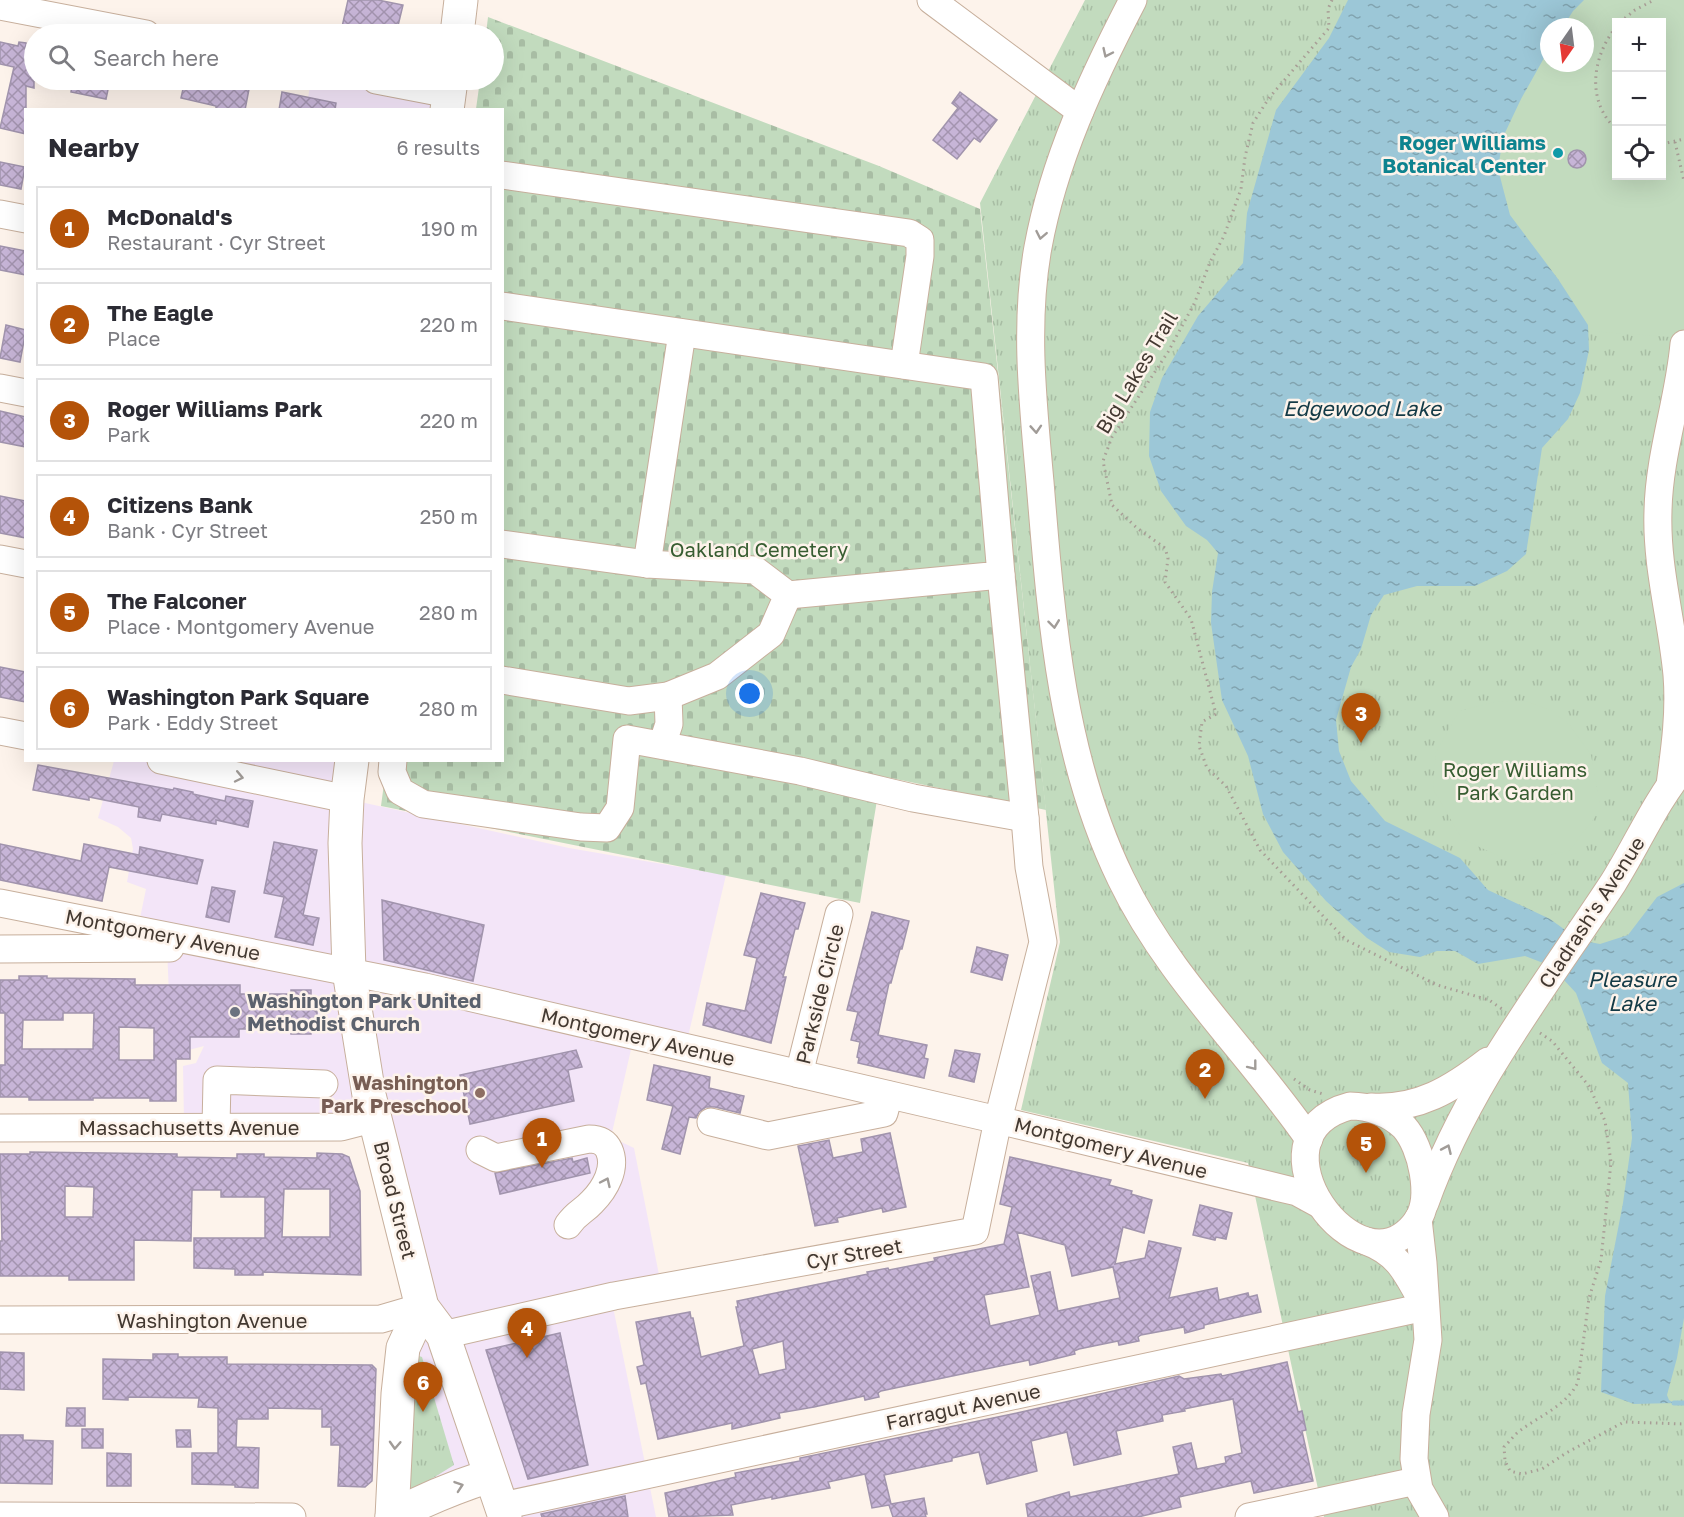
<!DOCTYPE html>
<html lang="en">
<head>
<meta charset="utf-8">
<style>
  :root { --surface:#fff; --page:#f2f2f3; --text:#2b2b33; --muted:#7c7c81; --line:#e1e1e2; --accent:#b45309 }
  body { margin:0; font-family:"Golos Text",sans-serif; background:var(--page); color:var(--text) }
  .controls { position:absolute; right:18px; top:18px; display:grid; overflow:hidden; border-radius:0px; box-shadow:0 6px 24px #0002 }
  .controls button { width:54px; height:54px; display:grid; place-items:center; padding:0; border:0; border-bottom:2px solid var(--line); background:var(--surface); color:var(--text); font:30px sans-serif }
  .compass { position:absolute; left:1540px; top:18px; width:54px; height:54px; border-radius:50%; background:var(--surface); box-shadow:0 6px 24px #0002; rotate:194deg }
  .you { position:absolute; left:750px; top:694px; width:21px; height:21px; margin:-15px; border:4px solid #fff; border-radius:50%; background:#1a73e8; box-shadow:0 0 0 9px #1a73e833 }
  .badge { display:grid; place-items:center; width:39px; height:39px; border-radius:50%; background:var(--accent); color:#fff; font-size:20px; font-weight:700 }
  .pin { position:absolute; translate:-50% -50px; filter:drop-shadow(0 2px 3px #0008) }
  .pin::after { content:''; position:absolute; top:32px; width:21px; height:18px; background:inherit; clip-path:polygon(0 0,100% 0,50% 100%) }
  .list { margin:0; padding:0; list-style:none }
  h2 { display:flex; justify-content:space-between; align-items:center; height:78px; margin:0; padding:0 24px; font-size:26px }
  h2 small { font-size:20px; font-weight:400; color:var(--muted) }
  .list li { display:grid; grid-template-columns:39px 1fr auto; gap:18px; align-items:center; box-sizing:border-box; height:84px; margin:0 12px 12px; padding:0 12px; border:2px solid var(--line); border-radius:0px }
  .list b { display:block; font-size:22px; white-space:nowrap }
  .list p { margin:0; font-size:20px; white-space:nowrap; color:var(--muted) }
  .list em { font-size:20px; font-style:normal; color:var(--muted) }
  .icon { flex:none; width:33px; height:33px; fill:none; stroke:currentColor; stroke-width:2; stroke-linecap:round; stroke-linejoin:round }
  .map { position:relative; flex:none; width:1684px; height:1517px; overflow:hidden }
  .search { position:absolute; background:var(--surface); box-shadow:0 6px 24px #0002; left:24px; top:24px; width:480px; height:66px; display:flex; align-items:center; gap:15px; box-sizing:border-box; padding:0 21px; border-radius:33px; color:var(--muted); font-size:22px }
  .panel { position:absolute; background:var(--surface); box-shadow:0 6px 24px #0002; left:24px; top:108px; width:480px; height:654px; border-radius:0px }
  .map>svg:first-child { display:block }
  .commercial { fill:#f3e5f8 }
  .cemetery { fill:url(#cemetery-stones) }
  .park { fill:url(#park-tufts); fill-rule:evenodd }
  .garden { fill:#c2dbbe; fill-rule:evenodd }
  .water { fill:url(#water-ripples) }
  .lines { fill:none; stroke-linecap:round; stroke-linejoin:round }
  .stream { stroke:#9cc7d7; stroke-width:5 }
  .building { fill:url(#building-cross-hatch); stroke:#a194ad; stroke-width:1.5; fill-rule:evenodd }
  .minor-casing { stroke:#c7af9c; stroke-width:29 }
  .major-casing { stroke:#c7af9c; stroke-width:35 }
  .path { stroke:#a89e96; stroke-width:3; stroke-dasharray:1.5 4.5; stroke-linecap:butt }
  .minor { stroke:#fff; stroke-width:27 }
  .major { stroke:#fff; stroke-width:33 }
  .oneway { stroke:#a19c98 }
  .culture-dot { fill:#0f9aa8; stroke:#fdf3eb; stroke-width:2 }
  .worship-dot { fill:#6b7280; stroke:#fdf3eb; stroke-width:2 }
  .education-dot { fill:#8d6e63; stroke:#fdf3eb; stroke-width:2 }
  .labels { text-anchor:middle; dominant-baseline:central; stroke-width:5; stroke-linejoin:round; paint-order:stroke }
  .culture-label { font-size:20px; font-weight:bold; fill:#0d838f; stroke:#fdf3eb; text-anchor:end }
  .street-label { font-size:20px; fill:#433931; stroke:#fdf3eb }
  .park-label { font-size:20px; fill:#375d31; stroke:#fdf3eb }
  .worship-label { font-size:20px; font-weight:bold; fill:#5b616d; stroke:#fdf3eb; text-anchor:start }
  .education-label { font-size:20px; font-weight:bold; fill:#785e54; stroke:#fdf3eb; text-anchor:end }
  .water-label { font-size:21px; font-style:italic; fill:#133a46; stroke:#fdf3eb }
</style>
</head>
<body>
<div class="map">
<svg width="1684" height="1517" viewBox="0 0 1684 1517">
  <defs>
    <pattern id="cemetery-stones" width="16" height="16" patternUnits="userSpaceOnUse" patternTransform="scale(1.5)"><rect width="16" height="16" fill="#c2dbbe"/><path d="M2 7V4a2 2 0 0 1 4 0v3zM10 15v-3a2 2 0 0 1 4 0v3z" fill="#a8bda4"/></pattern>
    <pattern id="park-tufts" width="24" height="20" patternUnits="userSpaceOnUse" patternTransform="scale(1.5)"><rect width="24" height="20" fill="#c2dbbe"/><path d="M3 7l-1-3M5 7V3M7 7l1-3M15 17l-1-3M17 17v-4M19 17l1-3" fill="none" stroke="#a8bda4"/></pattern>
    <pattern id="water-ripples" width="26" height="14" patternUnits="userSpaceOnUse" patternTransform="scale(1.5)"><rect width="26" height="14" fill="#9cc7d7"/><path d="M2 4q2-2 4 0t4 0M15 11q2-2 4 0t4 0" fill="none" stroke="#81a3af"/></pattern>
    <pattern id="building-cross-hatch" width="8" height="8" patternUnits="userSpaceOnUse" patternTransform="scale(1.5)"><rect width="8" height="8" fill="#c7b5d7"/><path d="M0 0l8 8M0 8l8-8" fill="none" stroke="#a394af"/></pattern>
  </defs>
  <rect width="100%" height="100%" fill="#fdf3eb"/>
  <g class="commercial">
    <path d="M311,80h75l61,29 -141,1z"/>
    <path d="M114,761h238l-5,38 222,49 157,27 -39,166 -52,-9 -24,105 23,11 27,137 -49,17 44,215h-154l-18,-48 -66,28 -8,-181 -34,-194 -192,-1 -1,-55 13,-3 8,-17 -19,5 -14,-8 -4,-96 -28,-24 7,-34 -19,-7 6,-33 -2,-11 -13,-11 -20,-9z"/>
  </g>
  <path class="cemetery" d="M488,17l391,149 101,43 66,601 -165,-34 -21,127 -479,-97 6,-45 115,-1v-650l-26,-1 4,-29h14v-46h-8z"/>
  <g class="park">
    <path d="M1085,0h599v1517h-360l-76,-354 -227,-53 39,-168 -80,-739zM1616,22h46v154h-46zM1549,27h36v36h-36z"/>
    <path d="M416,1355l6,2 32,108 -53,33z"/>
  </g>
  <g class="garden">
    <path d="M1584,0h100v338l-96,-7v-7l-30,-45 -48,-64 -12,-46 5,-32 18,-38 28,-50v14h36v-36h-22l9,-16zM1616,22h46v154h-46z"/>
    <path d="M1498,701l30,1 22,8 19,14 22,31 10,54 -32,42 -57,11 -50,-23 -29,-50 3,-37 23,-41z"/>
  </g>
  <path class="water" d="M1348,0h236l-11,11 -10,16h-14v22l-28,50 -18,38 -5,32 12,46 48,64 30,46 1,25 -9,43 -12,26 -26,29 -16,106 -19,17 -32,15h-58l-33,9 -13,20 -10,34 -10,18 -15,53 3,31 12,30 34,40 75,37 28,32 62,29 29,21 21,4 28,-9 29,-38 27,-14v435l-7,40 -10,37 2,5 5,3 -40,1 -33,-12 4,-96 18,-93 9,-65 -4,-55 -26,-20 -26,-70 -25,-27 -26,-10 -47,8 -23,-13h-18l-17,6 -31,-5 -22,-14 -41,-37 -43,-49 -20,-38 -15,-58 -26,-56 -11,-77 1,-31 6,-39 -11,-13 -21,-14 -25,-35 -12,-35 1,-44 12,-34 36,-62 45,-53 4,-50 29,-103 53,-72z"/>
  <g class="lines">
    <path class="stream" d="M1674,1403h10"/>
  </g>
  <g class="building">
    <path d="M348,0h30l25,5 -7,29h-18l-36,-7z"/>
    <path d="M0,42l18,4 1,-4 7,1v5l8,2v38l-8,-2v48l-26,-6 14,-61 -14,-3z"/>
    <path d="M73,80h37l-4,19 -35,-7z"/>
    <path d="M185,80h27l-1,2 38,7 -4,21h-29v-4l-35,-8z"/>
    <path d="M282,92l54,11 -1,7h-56z"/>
    <path d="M960,92l37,28 -17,22 -6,-4 -17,21 -24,-19 25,-32 -6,-5z"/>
    <circle cx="1577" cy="159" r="9"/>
    <path d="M0,162l25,5 -4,22 -21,-4z"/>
    <path d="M0,246l26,5v24l-26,-5z"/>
    <path d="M6,325l20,5 -6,32 -20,-4z"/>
    <path d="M0,411l26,6v30l-26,-5z"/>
    <path d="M0,496l26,5v37l-26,-5z"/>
    <path d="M0,667l26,5v30l-26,-5z"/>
    <path d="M38,765l135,25 1,-2 19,4v2l32,7 1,-5 27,5 -5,26 -32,-7v4l-54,-10 -2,7 -22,-4 1,-10 -50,-10v3l-56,-10z"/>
    <path d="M274,842l43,8 -14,65 16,3 -6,27 -38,-8 9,-40 -20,-4z"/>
    <path d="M0,844l81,17 3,-17 55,11 1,-8 63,13 -6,24 -88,-17 -7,34 -102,-21z"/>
    <path d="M212,887l23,4 -6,31 -23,-5z"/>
    <path d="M761,893l44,10 -7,26h-3l-12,48h3l-15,66 -68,-18 4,-22 38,8 12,-53 -13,-3z"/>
    <path d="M382,900l102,25 -11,56 -89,-21z"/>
    <path d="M872,912l37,9 -7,28h-2l-9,34h-2l-11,52 49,10 -3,13 4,1 -4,19 -66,-15 1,-5 -2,-1 3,-15 -9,-2 7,-28 -11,-2z"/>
    <path d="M977,947l31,8 -6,25 -31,-8z"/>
    <path d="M19,976h28v2l88,1v6h105v9h51v-4h20v7h6v29h-6v8h-20v-5h-52v8h-49v22h-14v42h-26v-3h-57v2h-64v-3h-29v-32h5v-52h-5v-33h19zM63,1013h31l-1,36h-71l1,-29h40zM119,1027l35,1v32h-35z"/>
    <path d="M576,1050l6,17 -14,3 6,31 -104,23 -10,-49z"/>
    <path d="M955,1050l25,4 -6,28 -25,-6z"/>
    <path d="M654,1065l56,12 -1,11 35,8 -4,17 -25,-6h-9l-7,5 -3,6 -7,-1 -9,37 -18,-5 11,-43 -26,-6z"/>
    <path d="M890,1133l16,74 -23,5 -1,-4 -45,10 1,4 -23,4 -17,-80 31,-6 4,18 30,-6 -2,-13z"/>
    <path d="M30,1152l147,2v3l60,1v-4h27v3l53,1v-5l25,1 7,3 11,34 1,84 -98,-3v3h-28v-6l-41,-1v-30h71v-41h-44v-7h-29l-1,51 -57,-1v40h-65v-4h-69v-35h2l-2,-87h30zM65,1186l29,1 -1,30h-28zM284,1189h46v48h-48z"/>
    <path d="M1010,1157l101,23 -2,5 23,6 -1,3 21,6 -8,33 -21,-6 -8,37 30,-6 4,-17 32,7 -12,50 48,-10 2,12 29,-7 1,4 8,-2 4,17 -57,13v3l-19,5 -1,-6 -43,8 -3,2 1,4 -20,4 -1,-4 -39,8 -5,2 1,3 -45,11 -1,-5 -148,31 -3,2 1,4 -14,3 -1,-4 -50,11 -35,6 1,5 -48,11v-6l-74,16 -12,-56 -5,1 -4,-17 7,-2 -8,-43 54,-10 1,6h2l8,39 43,-11 -8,-39h2l-1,-6 131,-27 -1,-2 21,-4 1,2 46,-9 -1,-3 70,-14 8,-37 -12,-3zM1017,1232l48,13 7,31 41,-9 7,31 -62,13 -8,-39 -19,4 9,39 -50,11 -6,-31 45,-8zM783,1341l3,28 -27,6 -7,-26z"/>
    <path d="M572,1158l1,4 14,-4 3,15 -90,21 -5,-21z"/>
    <path d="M1200,1205l32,8 -6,26 -10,-2 -1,3 -22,-5z"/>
    <path d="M560,1333l28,132 -60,14 -42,-129z"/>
    <path d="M0,1352l24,1v37l-24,-1z"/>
    <path d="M153,1354h25v3h49v7l145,1 4,4 -4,112 -7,6 -27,-1 2,-41h-9v-18h-9v-18l-54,-1v11h-31l-1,28 23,1 -1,40 -23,-1v-2l-43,-1v-31h26v-45l-20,-1 1,-9 -71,-1v3l-25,-1v-40l50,1z"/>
    <path d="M1287,1362l11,50 4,-1 4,19 -4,1 11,50 -59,12 -3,-12 -72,16 2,10 -43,10h-110l-2,-13 43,-12 1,5 109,-23 -6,-27 18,-4 6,26 29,-6 -1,-6 17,-4 -9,-54 -49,10 1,2 -23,4 1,6 -47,10 5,23 -47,11 -7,-33 -36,9 6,30 -50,13 -8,-32 -27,6v3l-68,14 7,29 33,-6 3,16h-2l1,3h-33l-4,-12 -17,3 -7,-34 -37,8 2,6 -58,11v-2l-41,8 2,10 -64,2 -4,-24 71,-16 -1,-4 65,-12v-3l217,-45 162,-37 5,3 37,-5 1,2z"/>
    <path d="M67,1408h18v18h-19z"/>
    <rect x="82" y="1429" width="21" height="19"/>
    <path d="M176,1430h14l1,17h-14z"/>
    <path d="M0,1435h23v5l30,1 -1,43 -52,-1z"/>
    <path d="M107,1453l24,1v32h-24z"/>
    <path d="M625,1496l3,21h-86l-1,-3z"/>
  </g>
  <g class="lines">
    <defs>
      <g id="minor">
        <path d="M931,0l149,111"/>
        <path d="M1133,0c-41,79 -79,160 -95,247 -14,77 -5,157 2,235 11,134 21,274 81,397 47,98 127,172 188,260"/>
        <path d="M0,6l146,28"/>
        <path d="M376,80l73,14"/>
        <path d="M502,175l407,58 11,7v16l-16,109"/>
        <path d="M0,214l26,5"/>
        <path d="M502,306l482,71 17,198 -213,20"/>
        <path d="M0,388l26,5"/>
        <path d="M502,544l145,20 108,6 33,25 -17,39 -54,42 -49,20 -39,5 -127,-21"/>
        <path d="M0,559l26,5"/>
        <path d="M647,564l35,-231"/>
        <path d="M0,731l26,5"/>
        <path d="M662,745l7,-21 -1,-28"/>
        <path d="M161,760l186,39"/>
        <path d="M393,760l-1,12 8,19 23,13 158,23 26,1 13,-20 7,-69 173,32 113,27 112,20"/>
        <path d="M1670,785c5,-37 10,-73 7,-110 -5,-55 -21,-108 -19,-164 1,-56 21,-111 26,-167"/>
        <path d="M0,903l425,84 573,133 299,72 22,12"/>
        <path d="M0,949l170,-1"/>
        <path d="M799,1074l40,-160"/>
        <path d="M1350,1106c19,0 40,7 54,21 18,20 29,71 13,94 -57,81 -177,-86 -67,-115z"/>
        <path d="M1371,1107c47,3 81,-18 117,-46"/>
        <path d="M711,1122l57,14 116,-23 5,-18"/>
        <path d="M216,1127l1,-47 107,4"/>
        <path d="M0,1128l341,-1 35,-9"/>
        <path d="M480,1150l16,8 93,-19c8,0 16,2 20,11 8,18 -4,39 -17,52 -9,10 -15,10 -24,23"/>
        <path d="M1425,1203c42,-118 120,-216 188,-320 24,-38 42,-81 71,-116"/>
        <path d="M1418,1219l5,44 5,77 -12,74 -2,45 5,30 16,28"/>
        <path d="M1366,1241c33,12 41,33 57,62"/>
        <path d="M0,1320l381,-1 41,-12"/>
        <path d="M443,1335l171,-39 361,-65 23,-111 45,-178 -14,-75 -4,-49 -24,-243"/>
        <path d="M502,1506l923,-199"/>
        <path d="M0,1516l292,1"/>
        <path d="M1249,1517l167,-36"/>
      </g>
      <g id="major">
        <path d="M457,34l4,-34"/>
        <path d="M447,110l4,-30"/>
        <path d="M352,760l-5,39 -2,44 4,128 20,124 53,212 21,28 62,182"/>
        <path d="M392,1517l6,-123 5,-46 19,-41"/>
        <path d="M392,1517c31,-17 63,-30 97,-41"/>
      </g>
    </defs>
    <use href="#minor" class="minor-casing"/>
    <use href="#major" class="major-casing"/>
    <g class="path">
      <path d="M1332,0l-4,9 1,19 -60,70 -16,25 -8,34 -4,32 -17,47 -14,26 -15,40 -27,50 -56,85 -9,24 9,44 25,23 28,20 3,10 -3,24 26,37 25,95 -14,8 -3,24 8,22 19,18 34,64 86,90 91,45 52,15 13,9"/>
      <path d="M1620,22l15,-12 19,-10"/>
      <path d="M1616,27c-24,30 -30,74 0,102"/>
      <path d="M1675,142l9,39"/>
      <path d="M1662,144l22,-5"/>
      <path d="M1540,1033l12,8 37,45 16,35 6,41 -10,98 -12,38 -11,84c-12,25 -40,34 -61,51 -5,5 -9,10 -13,14l1,14 5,10 12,3 20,-5 24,-16 58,-31 60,2"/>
      <path d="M1294,1079l16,11 13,4"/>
    </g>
    <use href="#minor" class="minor"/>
    <use href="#major" class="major"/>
  </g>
  <defs><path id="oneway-chevron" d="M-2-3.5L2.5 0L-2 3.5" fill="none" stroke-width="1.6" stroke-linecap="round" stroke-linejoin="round" transform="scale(1.5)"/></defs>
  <g class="oneway">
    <use href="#oneway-chevron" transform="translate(1107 53) rotate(115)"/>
    <use href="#oneway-chevron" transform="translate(1041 235) rotate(101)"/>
    <use href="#oneway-chevron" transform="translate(1036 429) rotate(86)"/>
    <use href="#oneway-chevron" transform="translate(1054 624) rotate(83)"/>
    <use href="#oneway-chevron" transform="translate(239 777) rotate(12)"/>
    <use href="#oneway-chevron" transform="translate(1253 1066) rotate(52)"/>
    <use href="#oneway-chevron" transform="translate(1447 1149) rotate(-66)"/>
    <use href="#oneway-chevron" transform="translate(606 1182) rotate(-65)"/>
    <use href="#oneway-chevron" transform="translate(395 1445) rotate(93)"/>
    <use href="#oneway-chevron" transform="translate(459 1486) rotate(-19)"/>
  </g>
  <circle class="culture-dot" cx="1558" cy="153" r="6"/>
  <circle class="worship-dot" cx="235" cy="1012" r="6"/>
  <circle class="education-dot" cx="480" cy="1093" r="6"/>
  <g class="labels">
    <g class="culture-label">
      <text x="1546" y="142">Roger Williams<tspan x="1546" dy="23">Botanical Center</tspan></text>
    </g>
    <g class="street-label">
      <text transform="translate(1136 372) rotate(-59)">Big Lakes Trail</text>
      <text transform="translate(1591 912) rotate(-57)">Cladrash's Avenue</text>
      <text transform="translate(163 934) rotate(11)">Montgomery Avenue</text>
      <text transform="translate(819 994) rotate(-76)">Parkside Circle</text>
      <text transform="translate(638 1036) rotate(13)">Montgomery Avenue</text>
      <text x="189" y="1127">Massachusetts Avenue</text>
      <text transform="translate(1111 1147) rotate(14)">Montgomery Avenue</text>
      <text transform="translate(396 1200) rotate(76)">Broad Street</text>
      <text transform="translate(854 1253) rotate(-10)">Cyr Street</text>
      <text x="212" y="1320">Washington Avenue</text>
      <text transform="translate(963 1406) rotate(-12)">Farragut Avenue</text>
    </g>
    <g class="park-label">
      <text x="759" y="549">Oakland Cemetery</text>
      <text x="1515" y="769">Roger Williams<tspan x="1515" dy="23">Park Garden</tspan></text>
    </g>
    <g class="worship-label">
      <text x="247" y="1000">Washington Park United<tspan x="247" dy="23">Methodist Church</tspan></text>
    </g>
    <g class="education-label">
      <text x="468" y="1082">Washington<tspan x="468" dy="23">Park Preschool</tspan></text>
    </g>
    <g class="water-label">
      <text x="1362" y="408">Edgewood Lake</text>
      <text x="1632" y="979">Pleasure<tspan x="1632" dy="24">Lake</tspan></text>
    </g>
  </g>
</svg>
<div class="controls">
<button>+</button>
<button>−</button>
<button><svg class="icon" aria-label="locate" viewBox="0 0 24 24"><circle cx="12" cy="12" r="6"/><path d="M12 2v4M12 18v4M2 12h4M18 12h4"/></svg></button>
</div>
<svg class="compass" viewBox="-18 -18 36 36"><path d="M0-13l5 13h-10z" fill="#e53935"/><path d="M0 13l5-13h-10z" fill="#7c7c81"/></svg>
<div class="you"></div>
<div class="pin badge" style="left:542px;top:1168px">1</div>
<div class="pin badge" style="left:1205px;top:1099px">2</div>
<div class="pin badge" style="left:1361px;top:743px">3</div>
<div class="pin badge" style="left:527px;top:1358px">4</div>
<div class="pin badge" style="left:1366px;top:1173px">5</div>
<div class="pin badge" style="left:423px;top:1412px">6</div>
<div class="search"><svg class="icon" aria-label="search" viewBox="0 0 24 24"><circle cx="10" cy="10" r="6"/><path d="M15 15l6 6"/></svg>Search here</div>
<section class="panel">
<h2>Nearby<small>6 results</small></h2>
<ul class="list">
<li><span class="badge">1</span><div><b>McDonald's</b><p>Restaurant · Cyr Street</p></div><em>190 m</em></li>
<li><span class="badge">2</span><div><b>The Eagle</b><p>Place</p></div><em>220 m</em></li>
<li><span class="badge">3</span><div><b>Roger Williams Park</b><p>Park</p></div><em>220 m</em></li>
<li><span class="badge">4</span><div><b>Citizens Bank</b><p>Bank · Cyr Street</p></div><em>250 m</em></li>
<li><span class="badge">5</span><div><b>The Falconer</b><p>Place · Montgomery Avenue</p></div><em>280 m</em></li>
<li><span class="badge">6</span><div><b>Washington Park Square</b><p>Park · Eddy Street</p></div><em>280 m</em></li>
</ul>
</section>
</div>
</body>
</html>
